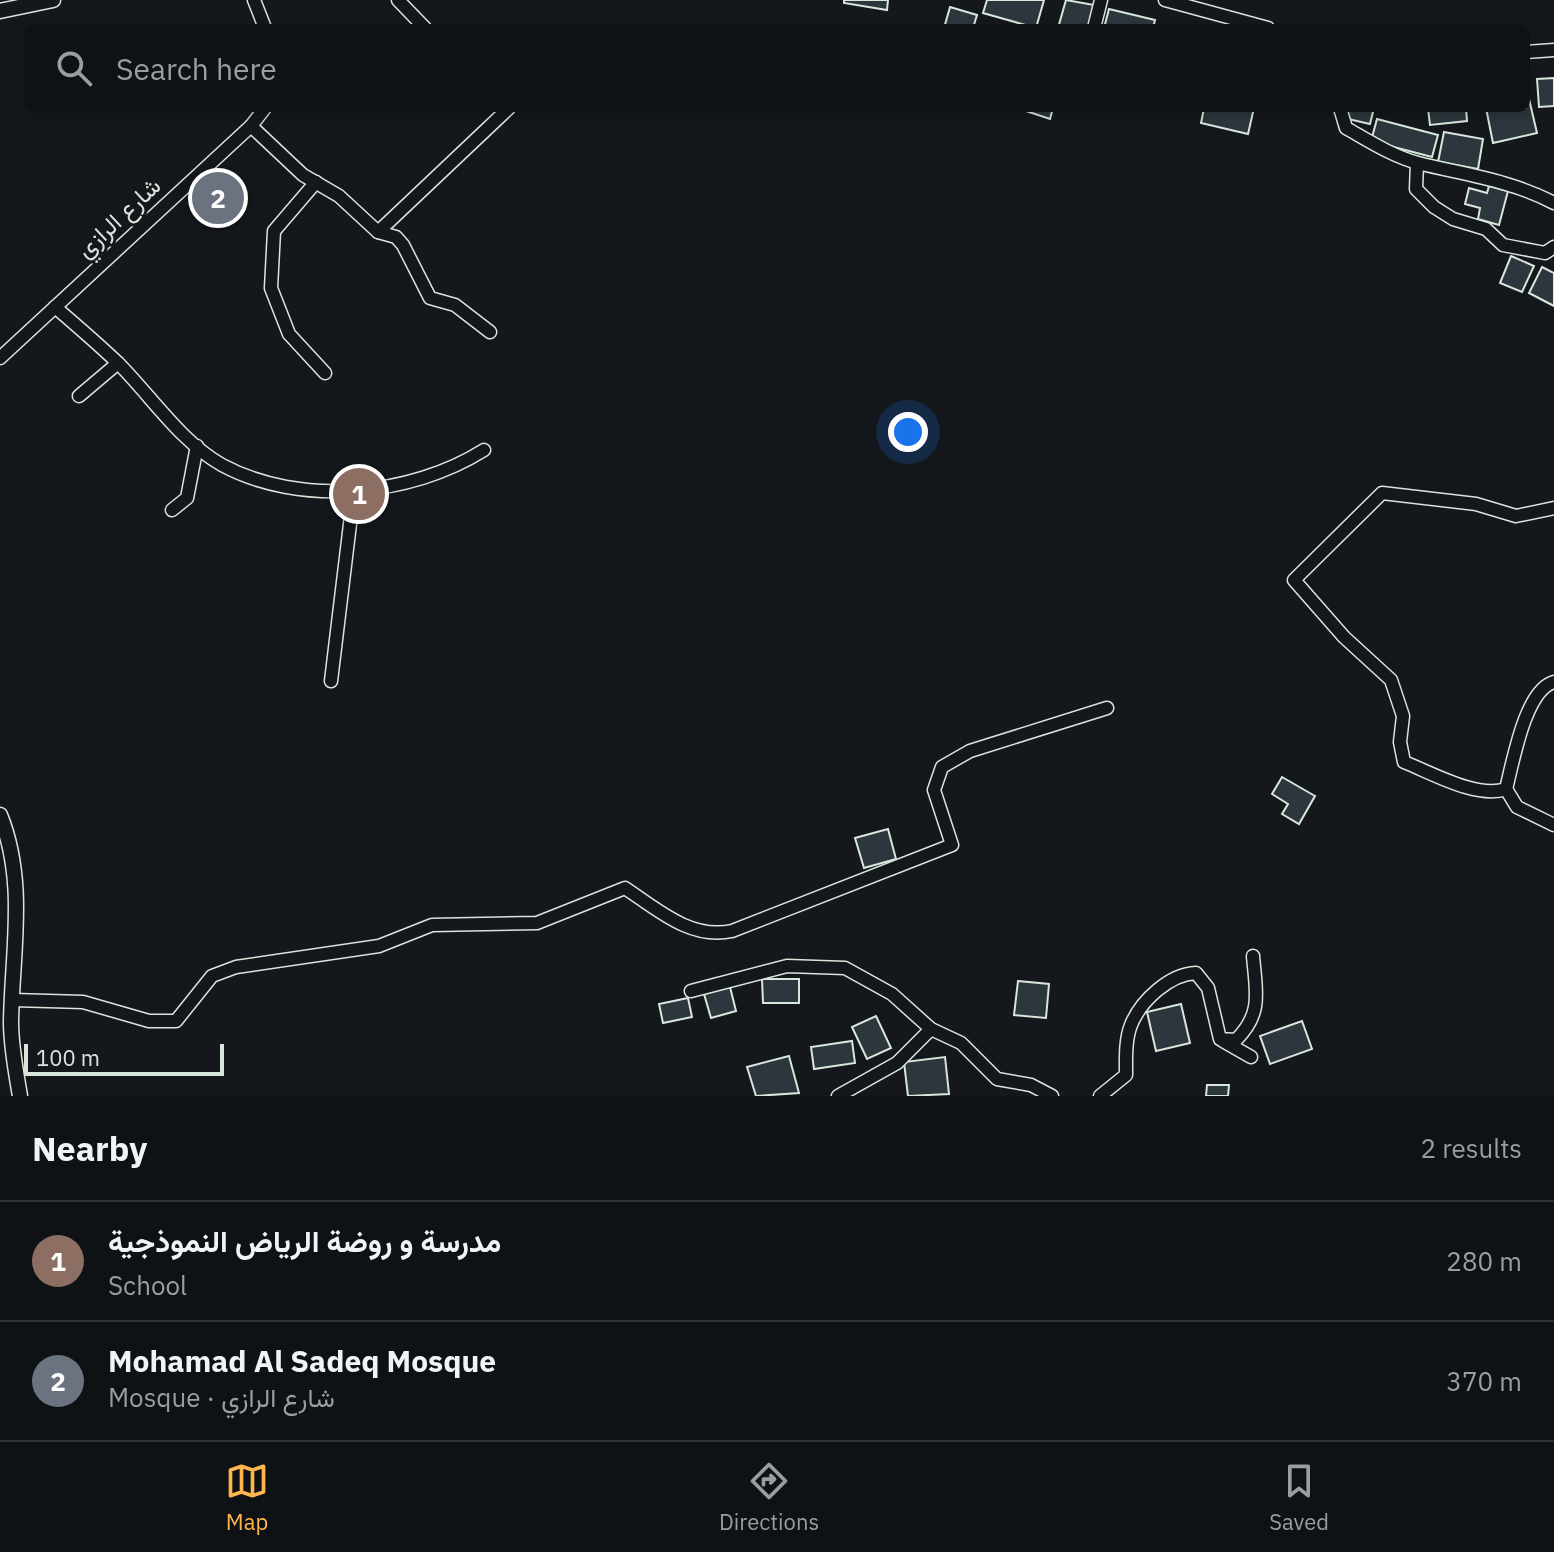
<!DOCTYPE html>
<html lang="en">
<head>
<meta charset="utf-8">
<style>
  :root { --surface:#0f1215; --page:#1d2022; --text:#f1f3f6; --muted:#9b9ea0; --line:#2f3234; --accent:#ffb74d }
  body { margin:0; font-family:"IBM Plex Sans",Vazirmatn,sans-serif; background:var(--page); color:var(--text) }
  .scale { position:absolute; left:24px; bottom:20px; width:200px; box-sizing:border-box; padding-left:8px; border:4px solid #d8e6dc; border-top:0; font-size:22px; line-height:28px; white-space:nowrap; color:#d8e6dc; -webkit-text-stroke:6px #14181c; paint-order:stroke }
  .you { position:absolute; left:908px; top:432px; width:28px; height:28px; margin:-20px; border:6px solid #fff; border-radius:50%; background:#1a73e8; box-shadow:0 0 0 12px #1a73e833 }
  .badge { display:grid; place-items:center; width:52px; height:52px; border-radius:50%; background:var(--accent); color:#fff; font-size:26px; font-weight:700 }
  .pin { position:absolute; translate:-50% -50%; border:4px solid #fff; box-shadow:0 2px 8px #0006 }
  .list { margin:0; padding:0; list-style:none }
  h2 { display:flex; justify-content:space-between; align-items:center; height:104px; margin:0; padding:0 32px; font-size:34px }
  h2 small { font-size:26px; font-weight:400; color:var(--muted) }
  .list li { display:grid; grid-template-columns:52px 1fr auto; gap:24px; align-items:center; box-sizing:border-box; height:120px; padding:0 32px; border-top:2px solid var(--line) }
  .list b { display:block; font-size:30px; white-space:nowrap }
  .list p { margin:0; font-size:26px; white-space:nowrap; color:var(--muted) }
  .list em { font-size:26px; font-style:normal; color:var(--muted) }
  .icon { flex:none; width:44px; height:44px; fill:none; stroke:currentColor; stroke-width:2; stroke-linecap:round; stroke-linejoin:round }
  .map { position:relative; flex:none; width:1554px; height:1096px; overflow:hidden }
  .search { position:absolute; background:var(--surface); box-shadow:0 4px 12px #0003; left:24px; right:24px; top:24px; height:88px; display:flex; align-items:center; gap:20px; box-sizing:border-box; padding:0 28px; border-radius:12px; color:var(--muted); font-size:30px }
  .sheet { height:344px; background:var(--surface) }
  nav { display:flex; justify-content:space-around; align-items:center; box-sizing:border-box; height:112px; border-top:2px solid var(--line); background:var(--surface); font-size:22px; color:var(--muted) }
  nav a { display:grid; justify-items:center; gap:4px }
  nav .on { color:var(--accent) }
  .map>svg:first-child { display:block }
  .building { fill:#2c363c; stroke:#d8e6dc; stroke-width:2 }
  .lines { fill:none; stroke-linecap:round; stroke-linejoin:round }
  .minor-casing { stroke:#d8e6dc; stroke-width:15 }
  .tertiary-casing { stroke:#d8e6dc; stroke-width:17 }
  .minor { stroke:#14181c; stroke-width:12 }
  .tertiary { stroke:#14181c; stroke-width:14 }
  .labels { text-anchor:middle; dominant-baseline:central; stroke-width:6; stroke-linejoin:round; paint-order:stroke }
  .street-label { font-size:24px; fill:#d8e6dc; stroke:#14181c }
</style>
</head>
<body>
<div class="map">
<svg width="1554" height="1096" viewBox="0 0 1554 1096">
  <rect width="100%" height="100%" fill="#14181c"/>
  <g class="building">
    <path d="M844,0h44l-1,10 -43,-7z"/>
    <path d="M987,0h57l-8,28 -53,-15z"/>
    <path d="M1066,0l28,5 -6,23h-30z"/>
    <path d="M950,7l27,8 -4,13h-29z"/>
    <path d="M1109,9l46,11 -2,8h-49z"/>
    <path d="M1554,78v28l-15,1 -2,-28z"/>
    <path d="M1526,86l11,47 -44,10 -7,-35h40z"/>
    <path d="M1017,108h36l-3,11z"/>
    <path d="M1204,108h50l-6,26 -47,-11z"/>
    <path d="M1347,108h27l-4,16 -26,-6z"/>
    <path d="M1428,108h38l1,13 -37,4z"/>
    <path d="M1377,119l61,16 -6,22 -61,-16z"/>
    <path d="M1444,132l39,7 -5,30 -40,-7z"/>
    <path d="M1489,186l19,5 -9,34 -21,-6 2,-11 -15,-4 4,-16 18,5z"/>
    <path d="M1511,256l23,10 -12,26 -22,-9z"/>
    <path d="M1542,267l12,6v33l-25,-13z"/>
    <path d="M1282,777l33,19 -16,28 -17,-10 6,-10 -16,-10z"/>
    <path d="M888,829l8,30 -32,9 -9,-30z"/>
    <path d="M762,979h37v24h-36z"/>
    <path d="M1018,981l31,3 -3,34 -32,-3z"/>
    <path d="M730,987l6,24 -25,7 -7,-24z"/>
    <path d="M688,998l4,19 -29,6 -4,-19z"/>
    <path d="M1181,1004l9,39 -34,8 -9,-39z"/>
    <path d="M876,1016l15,32 -24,11 -15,-32z"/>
    <path d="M1302,1021l10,28 -42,15 -10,-28z"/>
    <path d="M852,1041l3,22 -41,6 -3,-22z"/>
    <path d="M789,1056l10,37 -43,3 -9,-29z"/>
    <path d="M945,1057l4,37 -41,2 -4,-34z"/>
    <path d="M1207,1085h22l-1,11h-22z"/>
  </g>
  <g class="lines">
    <defs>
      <g id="minor">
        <path d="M254,0l11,28"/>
        <path d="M398,0l27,28"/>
        <path d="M1165,0l103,28"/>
        <path d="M1094,28l7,-28"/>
        <path d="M1526,52l28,-2"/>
        <path d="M1340,108l6,20c23,13 46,28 72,35 48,12 92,17 136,40"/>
        <path d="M251,126l52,49 36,21 39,36 131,-124"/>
        <path d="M1417,163l-1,26 18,18 19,12 33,10 17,16 42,8 9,-6"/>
        <path d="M316,182l-42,49 -3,57 18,46 36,39"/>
        <path d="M378,232l18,5 7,8 27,53 25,7 35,27"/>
        <path d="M55,307c21,18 43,37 63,56 33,33 63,79 104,102 78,42 189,31 262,-15"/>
        <path d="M0,358l251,-232 14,-18"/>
        <path d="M79,396l39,-33"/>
        <path d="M1554,508l-38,8 -40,-12 -94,-11 -88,87 50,57 47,43 12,36 -3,26 4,20c28,11 73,37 102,27 7,-27 19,-99 48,-107"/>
        <path d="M172,510l15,-12 10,-52"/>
        <path d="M331,681l23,-190"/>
        <path d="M1506,789l11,18 37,18"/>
        <path d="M691,991l96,-25 58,2 47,26 39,35 30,14 36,36 34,6 21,11"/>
        <path d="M13,1000l70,2 66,19h27l36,-45 24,-9 143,-21 53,-21 105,-2 88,-35c33,22 66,52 107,43l220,-86 -18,-55 8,-23 28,-16 137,-43"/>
        <path d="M1223,1041l28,16"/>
        <path d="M838,1096l59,-33 34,-34"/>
        <path d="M1100,1096l26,-21c0,-16 -1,-35 5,-50 10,-25 39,-51 65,-52l12,15 12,51 16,1c27,-27 20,-48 17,-84"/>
      </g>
      <g id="tertiary">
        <path d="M0,11l53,-11"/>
        <path d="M0,815c27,67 12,137 11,207 0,25 5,50 9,74"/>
      </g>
    </defs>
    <use href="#minor" class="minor-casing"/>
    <use href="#tertiary" class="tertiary-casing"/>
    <use href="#minor" class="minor"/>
    <use href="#tertiary" class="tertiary"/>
  </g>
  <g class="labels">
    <g class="street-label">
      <text transform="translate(118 217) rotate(-43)">شارع الرازي</text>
    </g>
  </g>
</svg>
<div class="scale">100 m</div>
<div class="you"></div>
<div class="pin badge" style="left:359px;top:494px;background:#8d6e63">1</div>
<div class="pin badge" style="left:218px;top:198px;background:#6b7280">2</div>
<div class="search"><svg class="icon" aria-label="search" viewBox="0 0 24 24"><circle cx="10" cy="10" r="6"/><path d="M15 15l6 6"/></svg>Search here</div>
</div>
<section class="sheet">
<h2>Nearby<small>2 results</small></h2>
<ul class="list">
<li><span class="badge" style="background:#8d6e63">1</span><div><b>مدرسة و روضة الرياض النموذجية</b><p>School</p></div><em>280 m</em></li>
<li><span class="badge" style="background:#6b7280">2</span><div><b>Mohamad Al Sadeq Mosque</b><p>Mosque · شارع الرازي</p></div><em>370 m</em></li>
</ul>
</section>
<nav>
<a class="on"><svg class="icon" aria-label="map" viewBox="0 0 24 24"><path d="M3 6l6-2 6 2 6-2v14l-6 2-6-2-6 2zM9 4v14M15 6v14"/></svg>Map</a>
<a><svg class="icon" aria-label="directions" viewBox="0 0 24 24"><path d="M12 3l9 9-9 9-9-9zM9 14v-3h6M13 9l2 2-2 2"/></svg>Directions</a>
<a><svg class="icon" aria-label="saved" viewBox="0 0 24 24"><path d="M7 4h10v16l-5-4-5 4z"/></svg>Saved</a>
</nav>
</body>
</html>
